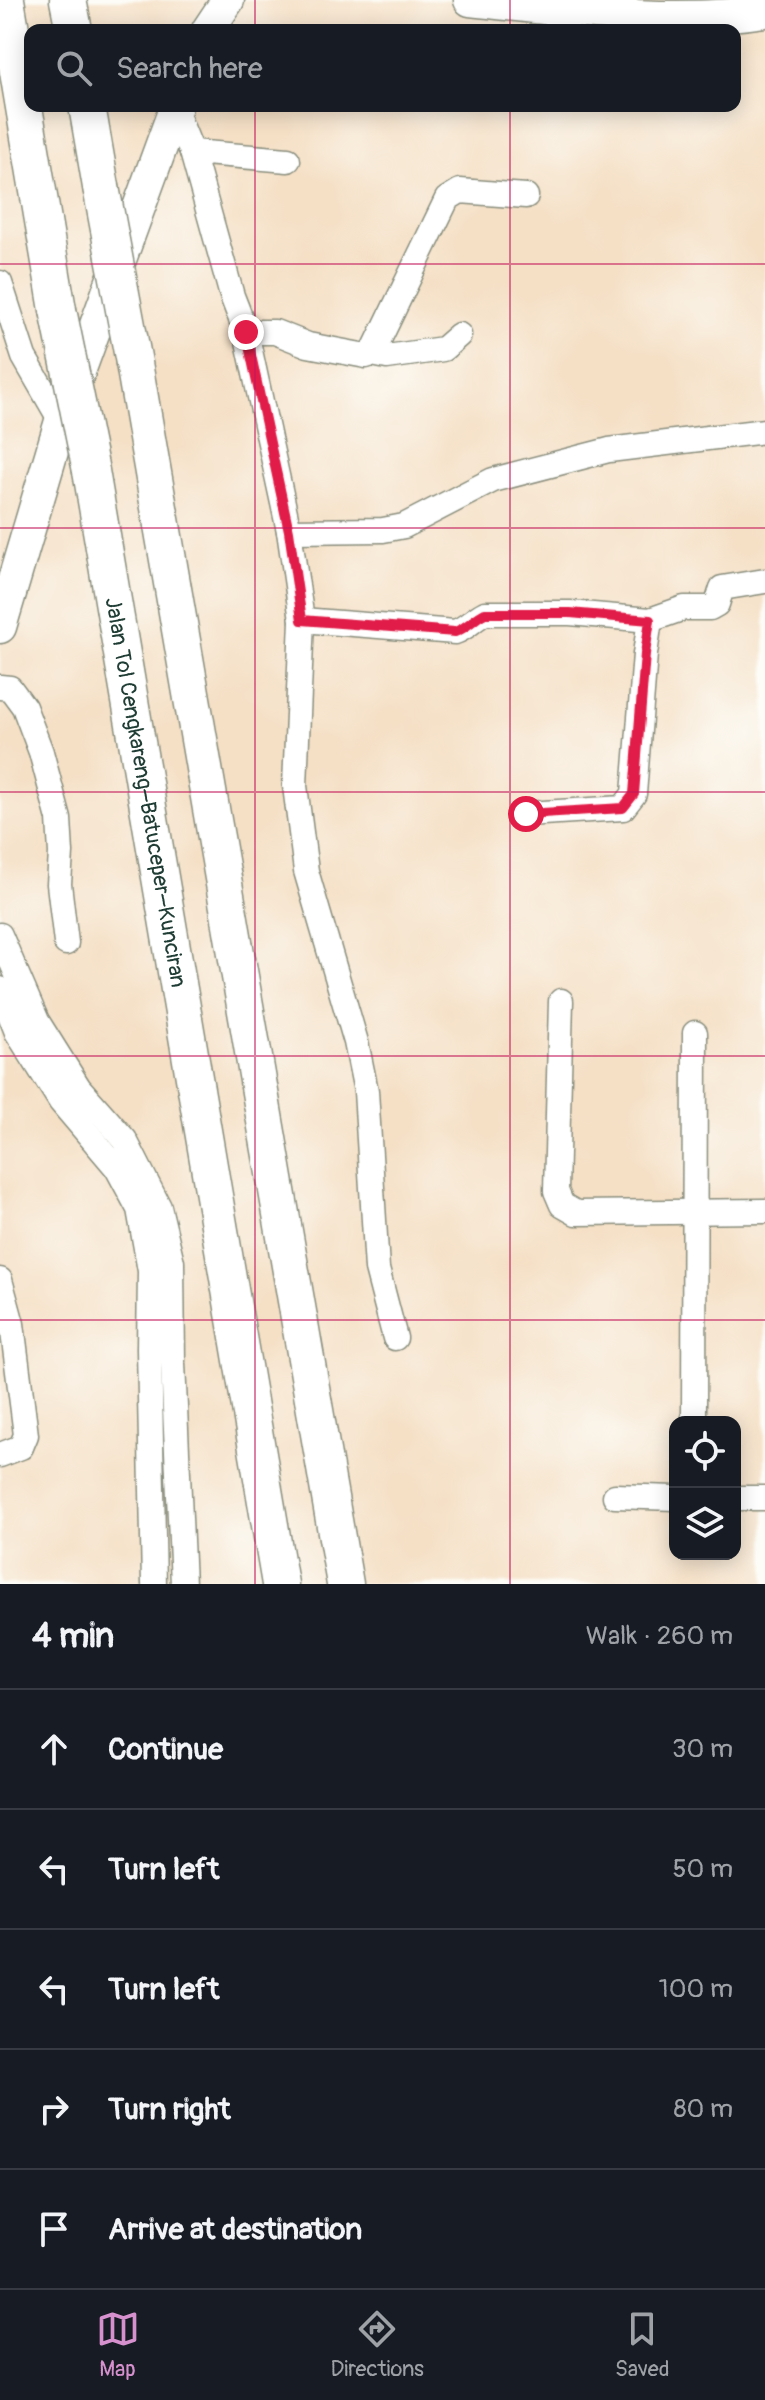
<!DOCTYPE html>
<html lang="en">
<head>
<meta charset="utf-8">
<style>
  :root { --surface:#171b24; --page:#20242c; --text:#f1f3f6; --muted:#9ea1a6; --line:#363941; --accent:#d690ce }
  body { margin:0; font-family:Pangolin,sans-serif; background:var(--page); color:var(--text) }
  .controls { position:absolute; right:24px; bottom:24px; display:grid; overflow:hidden; border-radius:16px; box-shadow:0 4px 20px #0003 }
  .controls button { width:72px; height:72px; display:grid; place-items:center; padding:0; border:0; border-bottom:2px solid var(--line); background:var(--surface); color:var(--text); font:40px sans-serif }
  .stop { position:absolute; width:24px; height:24px; margin:-18px; border:6px solid #e11d48; border-radius:50%; background:#fff }
  .stop.end { background:#e11d48; border-color:#fff; box-shadow:0 2px 8px #0008 }
  .list { margin:0; padding:0; list-style:none }
  h2 { display:flex; justify-content:space-between; align-items:center; height:104px; margin:0; padding:0 32px; font-size:34px }
  h2 small { font-size:26px; font-weight:400; color:var(--muted) }
  .list li { display:grid; grid-template-columns:52px 1fr auto; gap:24px; align-items:center; box-sizing:border-box; height:120px; padding:0 32px; border-top:2px solid var(--line) }
  .list b { display:block; font-size:30px; white-space:nowrap }
  .list em { font-size:26px; font-style:normal; color:var(--muted) }
  .icon { flex:none; width:44px; height:44px; fill:none; stroke:currentColor; stroke-width:2; stroke-linecap:round; stroke-linejoin:round }
  .map { position:relative; flex:none; width:765px; height:1584px; overflow:hidden }
  .search { position:absolute; background:var(--surface); box-shadow:0 4px 20px #0003; left:24px; right:24px; top:24px; height:88px; display:flex; align-items:center; gap:20px; box-sizing:border-box; padding:0 28px; border-radius:16px; color:var(--muted); font-size:30px }
  .sheet { height:704px; background:var(--surface) }
  nav { display:flex; justify-content:space-around; align-items:center; box-sizing:border-box; height:112px; border-top:2px solid var(--line); background:var(--surface); font-size:22px; color:var(--muted) }
  nav a { display:grid; justify-items:center; gap:4px }
  nav .on { color:var(--accent) }
  .map>svg:first-child { display:block }
  .lines { fill:none; stroke-linecap:round; stroke-linejoin:round }
  .minor-casing { stroke:#8a8e7d; stroke-width:27 }
  .major-casing { stroke:#8a8e7d; stroke-width:35 }
  .highway-casing { stroke:#8a8e7d; stroke-width:39 }
  .minor { stroke:#fff; stroke-width:24 }
  .major { stroke:#fff; stroke-width:32 }
  .highway { stroke:#fff; stroke-width:36 }
  .highway-bridge-casing { stroke:#8a8e7d; stroke-width:39; stroke-linecap:butt }
  .highway-bridge { stroke:#fff; stroke-width:36 }
  .route { stroke:#e11d48; stroke-width:10 }
  .grid { fill:none; stroke:#c2185b; stroke-width:2; stroke-opacity:0.55 }
  .labels { text-anchor:middle; dominant-baseline:central; stroke-width:8; stroke-linejoin:round; paint-order:stroke }
  .street-label { font-size:22px; fill:#1f3d34; stroke:#fdfcf7 }
</style>
</head>
<body>
<div class="map">
<svg width="765" height="1584" viewBox="0 0 765 1584">
  <rect width="100%" height="100%" fill="#fdfcf7"/>
  <filter id="ink" filterUnits="userSpaceOnUse"><feTurbulence type="fractalNoise" baseFrequency=".0125" numOctaves="2"/><feDisplacementMap in="SourceGraphic" scale="16" xChannelSelector="R" yChannelSelector="G"/><feConvolveMatrix kernelMatrix="1 2 1 2 8 2 1 2 1" color-interpolation-filters="sRGB"/></filter>
  <filter id="wash" filterUnits="userSpaceOnUse"><feTurbulence type="fractalNoise" baseFrequency=".006" numOctaves="4" result="noise"/><feDisplacementMap in="SourceGraphic" scale="32" xChannelSelector="R" yChannelSelector="G"/><feGaussianBlur stdDeviation="1.8" result="paint"/><feColorMatrix in="noise" values="0 0 0 0 0 0 0 0 0 0 0 0 0 0 0 0 0 1.4 0 .05"/><feComposite in="paint" operator="in"/></filter>
  <g filter="url(#wash)">
    <rect width="100%" height="100%" fill="#f5e0c6"/>
  </g>
  <g filter="url(#ink)">
    <g class="lines">
      <defs>
        <g id="minor">
          <path d="M175,110l17,42 40,144 14,36 43,199 13,89 -7,166 11,85 50,171 10,49 11,178 18,69"/>
          <path d="M192,152l96,8"/>
          <path d="M0,283l24,74 37,64"/>
          <path d="M246,332h29l33,13 58,11 6,-2 75,-155 13,-8 66,5"/>
          <path d="M372,354l15,3 56,-8 16,-14"/>
          <path d="M289,531l94,-1 21,-4 89,-46 116,-30 156,-19"/>
          <path d="M302,620l153,12c12,-4 18,-13 30,-19h85l80,7 34,-12h26l7,-4 5,-16 43,-7"/>
          <path d="M0,687l10,1 14,19 17,45 18,67 2,34 -2,31 7,59"/>
          <path d="M526,814l97,-6 11,-14 11,-140 5,-34"/>
          <path d="M0,935l37,86 42,67 46,52 34,67 13,55 1,101 10,221"/>
          <path d="M0,989l17,43 44,70 56,66 22,41 11,62 -1,78 5,235"/>
          <path d="M561,1001l-5,190 6,14 14,8 189,-2"/>
          <path d="M0,1280l12,44 14,111 -5,12 -21,8"/>
          <path d="M694,1422l1,-389"/>
          <path d="M615,1496l60,2"/>
          <path d="M735,1498h30"/>
        </g>
        <g id="major">
          <path d="M470,0c98,10 197,26 295,11"/>
          <path d="M208,30l20,-30"/>
          <path d="M0,627l61,-206 115,-315"/>
        </g>
        <g id="highway">
          <path d="M6,0l52,310"/>
          <path d="M68,0l6,30"/>
          <path d="M87,106l14,81"/>
          <path d="M134,363l211,1221"/>
          <path id="s1" d="M91,471l189,1113"/>
        </g>
      </defs>
      <use href="#minor" class="minor-casing"/>
      <use href="#major" class="major-casing"/>
      <use href="#highway" class="highway-casing"/>
      <use href="#minor" class="minor"/>
      <use href="#major" class="major"/>
      <use href="#highway" class="highway"/>
      <defs>
        <g id="highway-bridge">
          <path d="M101,187l33,176"/>
          <path d="M58,310l33,161"/>
        </g>
      </defs>
      <use href="#highway-bridge" class="highway-bridge-casing"/>
      <use href="#highway-bridge" class="highway-bridge"/>
    </g>
  </g>
  <g class="lines" filter="url(#ink)">
    <path class="route" d="M246,332l43,199 13,89 153,12c12,-4 18,-13 30,-19h85l80,7 -5,34 -11,140 -11,14 -97,6"/>
  </g>
  <path class="grid" d="M255,0v30M510,0v30M255,106v1478M510,106v1478M0,264h765M0,528h765M0,792h765M0,1056h765M0,1320h765"/>
  <g class="labels">
    <g class="street-label">
      <text stroke="none"><textPath href="#s1" startOffset="326">Jalan Tol Cengkareng–Batuceper–Kunciran</textPath></text>
    </g>
  </g>
</svg>
<div class="controls">
<button><svg class="icon" aria-label="locate" viewBox="0 0 24 24"><circle cx="12" cy="12" r="6"/><path d="M12 2v4M12 18v4M2 12h4M18 12h4"/></svg></button>
<button><svg class="icon" aria-label="layers" viewBox="0 0 24 24"><path d="M12 4l9 5-9 5-9-5zM3 14l9 5 9-5"/></svg></button>
</div>
<div class="stop" style="left:526px;top:814px"></div>
<div class="stop end" style="left:246px;top:332px"></div>
<div class="search"><svg class="icon" aria-label="search" viewBox="0 0 24 24"><circle cx="10" cy="10" r="6"/><path d="M15 15l6 6"/></svg>Search here</div>
</div>
<section class="sheet">
<h2>4 min<small>Walk · 260 m</small></h2>
<ul class="list">
<li><svg class="icon" aria-label="ahead" viewBox="0 0 24 24"><path d="M12 20V5M6 11l6-6 6 6"/></svg><div><b>Continue</b></div><em>30 m</em></li>
<li><svg class="icon" aria-label="left" viewBox="0 0 24 24"><path d="M17 20v-9H6M10 6l-5 5 5 5"/></svg><div><b>Turn left</b></div><em>50 m</em></li>
<li><svg class="icon" aria-label="left" viewBox="0 0 24 24"><path d="M17 20v-9H6M10 6l-5 5 5 5"/></svg><div><b>Turn left</b></div><em>100 m</em></li>
<li><svg class="icon" aria-label="right" viewBox="0 0 24 24"><path d="M7 20v-9h11M14 6l5 5-5 5"/></svg><div><b>Turn right</b></div><em>80 m</em></li>
<li><svg class="icon" aria-label="arrive" viewBox="0 0 24 24"><path d="M6 21V4h12l-3 4 3 4H6"/></svg><div><b>Arrive at destination</b></div></li>
</ul>
</section>
<nav>
<a class="on"><svg class="icon" aria-label="map" viewBox="0 0 24 24"><path d="M3 6l6-2 6 2 6-2v14l-6 2-6-2-6 2zM9 4v14M15 6v14"/></svg>Map</a>
<a><svg class="icon" aria-label="directions" viewBox="0 0 24 24"><path d="M12 3l9 9-9 9-9-9zM9 14v-3h6M13 9l2 2-2 2"/></svg>Directions</a>
<a><svg class="icon" aria-label="saved" viewBox="0 0 24 24"><path d="M7 4h10v16l-5-4-5 4z"/></svg>Saved</a>
</nav>
</body>
</html>
